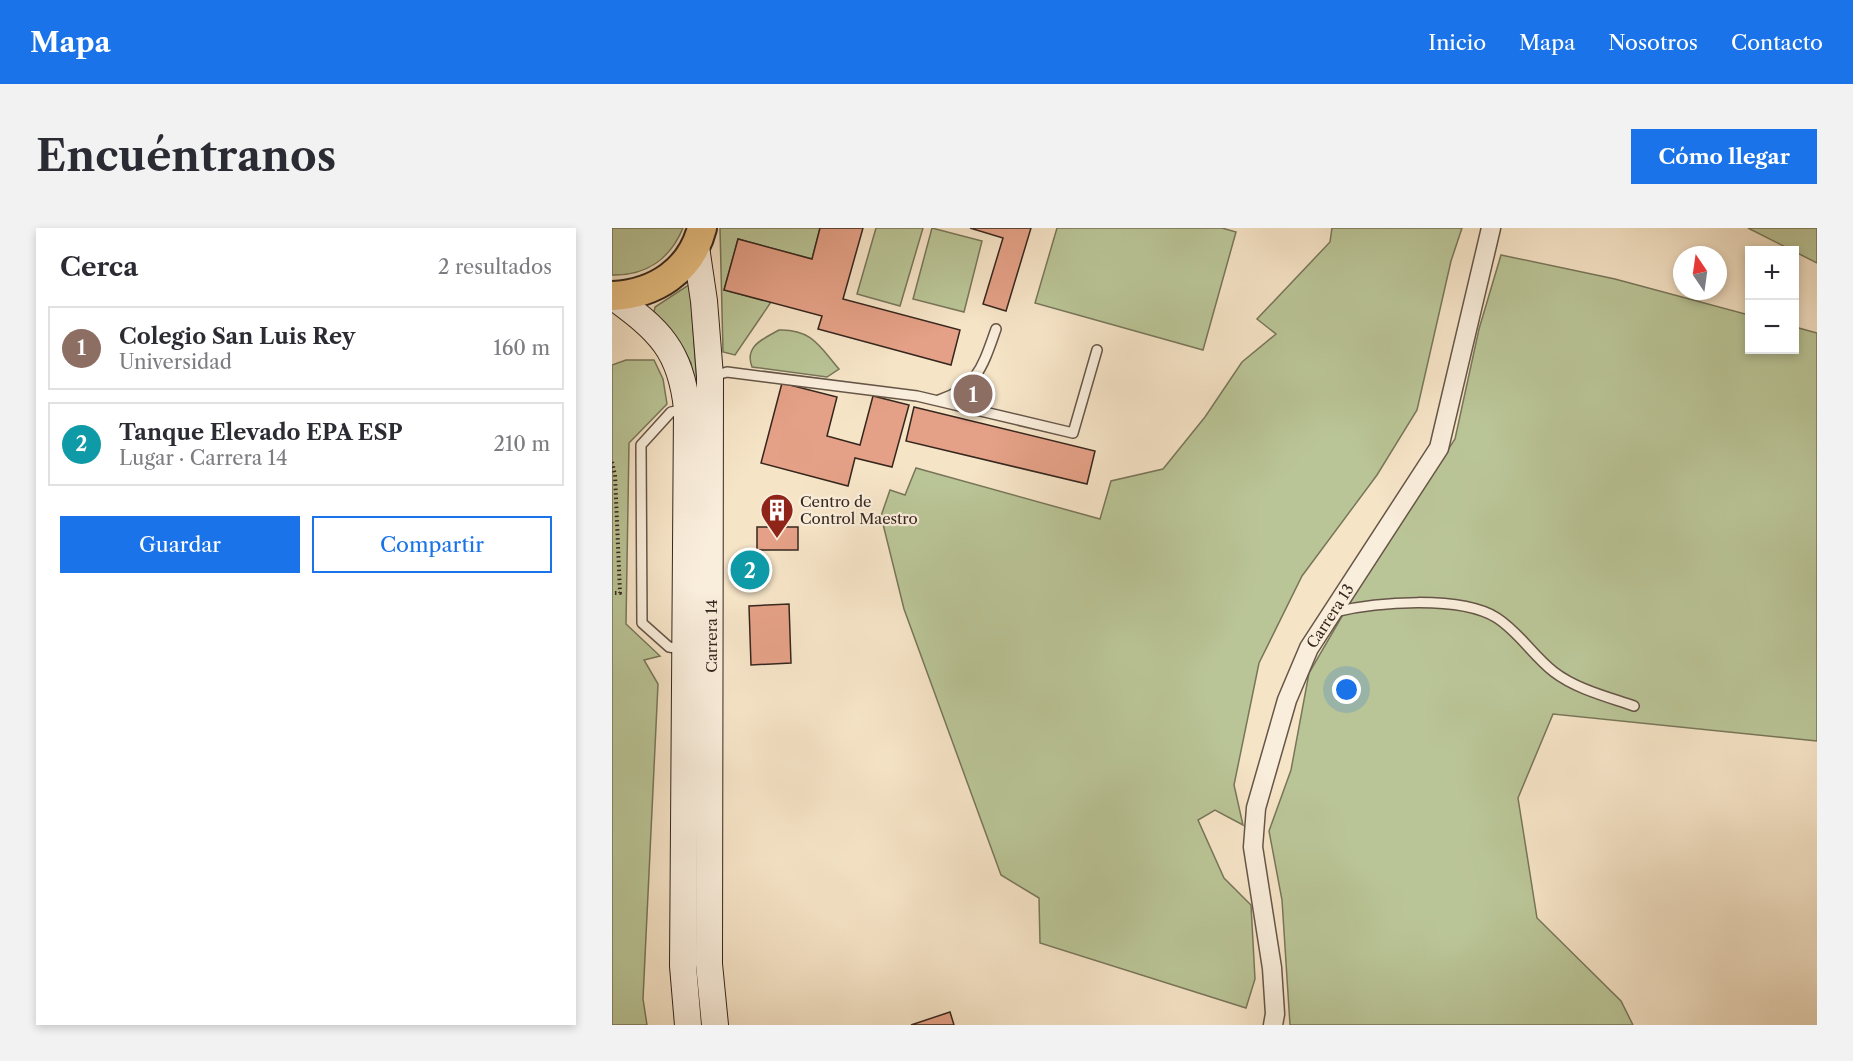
<!DOCTYPE html>
<html lang="es">
<head>
<meta charset="utf-8">
<style>
  :root { --surface:#fff; --page:#f2f2f3; --text:#2b2b33; --muted:#7c7c81; --line:#e1e1e2; --accent:#1a73e8 }
  body { margin:0; font-family:"Libre Caslon Text",serif; background:var(--page); color:var(--text) }
  .controls { position:absolute; right:18px; top:18px; display:grid; overflow:hidden; border-radius:0px; box-shadow:0 3px 9px #0003 }
  .controls button { width:54px; height:54px; display:grid; place-items:center; padding:0; border:0; border-bottom:2px solid var(--line); background:var(--surface); color:var(--text); font:30px sans-serif }
  .compass { position:absolute; left:1061px; top:18px; width:54px; height:54px; border-radius:50%; background:var(--surface); box-shadow:0 3px 9px #0003; rotate:347deg }
  .you { position:absolute; left:735px; top:462px; width:21px; height:21px; margin:-15px; border:4px solid #fff; border-radius:50%; background:#1a73e8; box-shadow:0 0 0 9px #1a73e833 }
  .badge { display:grid; place-items:center; width:39px; height:39px; border-radius:50%; background:var(--accent); color:#fff; font-size:20px; font-weight:700 }
  .pin { position:absolute; translate:-50% -50%; border:3px solid #fff; box-shadow:0 2px 6px #0006 }
  .list { margin:0; padding:0; list-style:none }
  h2 { display:flex; justify-content:space-between; align-items:center; height:78px; margin:0; padding:0 24px; font-size:26px }
  h2 small { font-size:20px; font-weight:400; color:var(--muted) }
  .list li { display:grid; grid-template-columns:39px 1fr auto; gap:18px; align-items:center; box-sizing:border-box; height:84px; margin:0 12px 12px; padding:0 12px; border:2px solid var(--line); border-radius:0px }
  .list b { display:block; font-size:22px; white-space:nowrap }
  .list p { margin:0; font-size:20px; white-space:nowrap; color:var(--muted) }
  .list em { font-size:20px; font-style:normal; color:var(--muted) }
  .actions { display:flex; gap:12px; padding:18px 24px }
  .actions a { flex:1; padding:14px 0; border:2px solid var(--accent); border-radius:0px; text-align:center; font-size:21px; color:var(--accent) }
  .actions .main { background:var(--accent); color:#fff }
  .map { position:relative; flex:none; width:1205px; height:797px; overflow:hidden; border-radius:0px }
  header { display:flex; align-items:center; gap:36px; box-sizing:border-box; height:84px; padding:0 30px; background:var(--accent); color:#fff }
  header strong { font-size:28px }
  nav { display:flex; gap:33px; margin-inline-start:auto; font-size:21px }
  .intro { display:flex; align-items:center; justify-content:space-between; box-sizing:border-box; height:144px; padding:0 36px }
  h1 { margin:0; font-size:42px }
  .button { padding:15px 27px; border-radius:0px; background:var(--accent); color:#fff; font-size:21px; font-weight:700 }
  main { display:flex; gap:36px; padding:0 36px }
  aside { flex:1; background:var(--surface); border-radius:0px; box-shadow:0 3px 9px #0003 }
  .map>svg:first-child { display:block }
  .green { fill:#bac597; stroke:#78765a; stroke-width:1.5 }
  .building { fill:#e5a187; stroke:#36271e; stroke-width:1.5 }
  .lines { fill:none; stroke-linecap:round; stroke-linejoin:round }
  .service-casing { stroke:#665648; stroke-width:12 }
  .minor-casing { stroke:#665648; stroke-width:21 }
  .secondary-casing { stroke:#36271e; stroke-width:28 }
  .primary-casing { stroke:#36271e; stroke-width:32 }
  .path { stroke:#36271e; stroke-width:4; stroke-dasharray:1.5 3; stroke-linecap:butt }
  .service { stroke:#f9eddb; stroke-width:9 }
  .minor { stroke:#f9eddb; stroke-width:18 }
  .secondary { stroke:#f9eddb; stroke-width:26 }
  .primary { stroke:#ebc284; stroke-width:28 }
  .labels { text-anchor:middle; dominant-baseline:central; stroke-width:4.5; stroke-linejoin:round; paint-order:stroke }
  .poi-label { font-size:15px; fill:#36271e; stroke:#f9eddb; text-anchor:start }
  .street-label { font-size:15px; fill:#36271e; stroke:#f9eddb }
</style>
</head>
<body>
<header>
<strong>Mapa</strong>
<nav><a>Inicio</a><a>Mapa</a><a>Nosotros</a><a>Contacto</a></nav>
</header>
<div class="intro"><h1>Encuéntranos</h1><a class="button">Cómo llegar</a></div>
<main>
<aside>
<h2>Cerca<small>2 resultados</small></h2>
<ul class="list">
<li><span class="badge" style="background:#8d6e63">1</span><div><b>Colegio San Luis Rey</b><p>Universidad</p></div><em>160 m</em></li>
<li><span class="badge" style="background:#0f9aa8">2</span><div><b>Tanque Elevado EPA ESP</b><p>Lugar · Carrera 14</p></div><em>210 m</em></li>
</ul>
<div class="actions"><a class="main">Guardar</a><a>Compartir</a></div>
</aside>
<div class="map">
<svg width="1205" height="797" viewBox="0 0 1205 797">
  <rect width="100%" height="100%" fill="#f6e4c7"/>
  <filter id="stains"><feTurbulence type="fractalNoise" baseFrequency=".00333" numOctaves="4"/><feColorMatrix values="0 0 0 0 .2 0 0 0 0 .09 0 0 0 0 .02 0 0 0 .5 -.17"/></filter>
  <radialGradient id="worn" r=".72"><stop offset=".6" stop-color="#630" stop-opacity="0"/><stop offset="1" stop-color="#630" stop-opacity=".3"/></radialGradient>
  <g class="green">
    <path d="M0,0h71c-13,31 -37,48 -71,47z"/>
    <path d="M108,0h100l-8,31 -74,-20 -14,51 47,12 -36,53 -12,-3z"/>
    <path d="M264,0h47l-23,78 -43,-12z"/>
    <path d="M320,0l50,13 -18,71 -51,-13z"/>
    <path d="M445,0h165l14,4 -33,118 -168,-47z"/>
    <path d="M720,0h130l-11,33 -34,149 -40,65 -75,101 -43,87 -25,122 9,40 -28,-15 -17,10 26,58 27,27 4,74 -9,29 -206,-65 -1,-45 -38,-23 -97,-266 -23,-93 9,-26 15,5 11,-27 184,51 11,-38 52,-12 42,-52 37,-55 34,-28 -19,-15 73,-77z"/>
    <path d="M1136,0h69v35z"/>
    <path d="M889,27l114,24 134,36 1,35h44l1,-23 22,6v408l-264,-27 -35,84 19,120 84,83 12,24h-343l-8,-125 -13,-69 22,-61 18,-97 50,-86 96,-148 24,-110z"/>
    <path d="M78,56l11,158 -10,-79 -9,-17 -28,-34 1,-5z"/>
    <path d="M167,102c33,-1 41,17 60,39l-12,8 -75,-10c-8,-21 11,-28 27,-37z"/>
    <path d="M14,132h28l9,19 4,25 -38,39 -3,181 34,32 -16,4 14,24 -15,315 4,26h-35v-660z"/>
  </g>
  <g class="building">
    <path d="M208,0h43l-20,71 117,31 -9,35 -133,-36 4,-13 -98,-26 14,-51 74,20z"/>
    <path d="M358,0h61l-25,83 -23,-7 20,-66z"/>
    <path d="M170,155l55,14 -10,39 33,9 13,-49 36,9 -17,62 -37,-9 -7,28 -87,-23z"/>
    <path d="M302,179l181,44 -8,33 -181,-43z"/>
    <rect x="145" y="299" width="41" height="23"/>
    <circle cx="138" cy="344" r="18"/>
    <path d="M177,376l2,59 -40,2 -2,-59z"/>
    <path d="M338,784l4,13h-43z"/>
  </g>
  <g class="lines">
    <defs>
      <g id="service">
        <path d="M101,148l14,-4 190,24 156,37 24,-83"/>
        <path d="M327,172c39,-13 44,-35 57,-71"/>
        <path d="M723,384c41,-10 125,-17 162,6 23,15 36,38 57,54 22,17 54,25 80,34"/>
        <path d="M70,421l-13,-2 -27,-24 -1,-178 30,-33 14,-3"/>
      </g>
      <path id="minor" d="M661,797l2,-11 -3,-46 -19,-121 3,-39 31,-108 22,-52 130,-200 52,-220"/>
      <g id="secondary">
        <path d="M84,19l8,54 6,75 -1,588 6,61"/>
        <path d="M0,68c47,34 69,54 75,113l-4,557 5,59"/>
      </g>
      <path id="primary" d="M0,68c43,-2 79,-25 90,-68"/>
    </defs>
    <use href="#service" class="service-casing"/>
    <use href="#minor" class="minor-casing"/>
    <use href="#secondary" class="secondary-casing"/>
    <use href="#primary" class="primary-casing"/>
    <path class="path" d="M0,234l3,13 5,118h-8"/>
    <use href="#service" class="service"/>
    <use href="#minor" class="minor"/>
    <use href="#secondary" class="secondary"/>
    <use href="#primary" class="primary"/>
  </g>
  <defs>
    <symbol id="building-pin" viewBox="-11 -11 22 30"><path d="M0 17L-7.5 6A9.5 9.5 0 1 1 7.5 6Z" fill="#8f2418" stroke="#f9eddb"/><path d="M-4-6H4V6H1V3H-1V6H-4ZM-2.5-4.3h1.7v1.8h-1.7ZM.8-4.3h1.7v1.8H.8ZM-2.5-1h1.7V.8h-1.7ZM.8-1h1.7V.8H.8Z" fill="#fff"/></symbol>
  </defs>
  <g fill-rule="evenodd">
    <use href="#building-pin" x="146" y="263" width="38" height="52"/>
  </g>
  <g class="labels">
    <g class="poi-label">
      <text x="188" y="273">Centro de<tspan x="188" dy="17">Control Maestro</tspan></text>
    </g>
    <g class="street-label">
      <text transform="translate(718 388) rotate(-57)">Carrera 13</text>
      <text transform="translate(99 408) rotate(-90)">Carrera 14</text>
    </g>
  </g>
  <rect width="100%" height="100%" filter="url(#stains)"/>
  <rect width="100%" height="100%" fill="url(#worn)"/>
</svg>
<div class="controls">
<button>+</button>
<button>−</button>
</div>
<svg class="compass" viewBox="-18 -18 36 36"><path d="M0-13l5 13h-10z" fill="#e53935"/><path d="M0 13l5-13h-10z" fill="#7c7c81"/></svg>
<div class="you"></div>
<div class="pin badge" style="left:361px;top:166px;background:#8d6e63">1</div>
<div class="pin badge" style="left:138px;top:342px;background:#0f9aa8">2</div>
</div>
</main>
</body>
</html>
